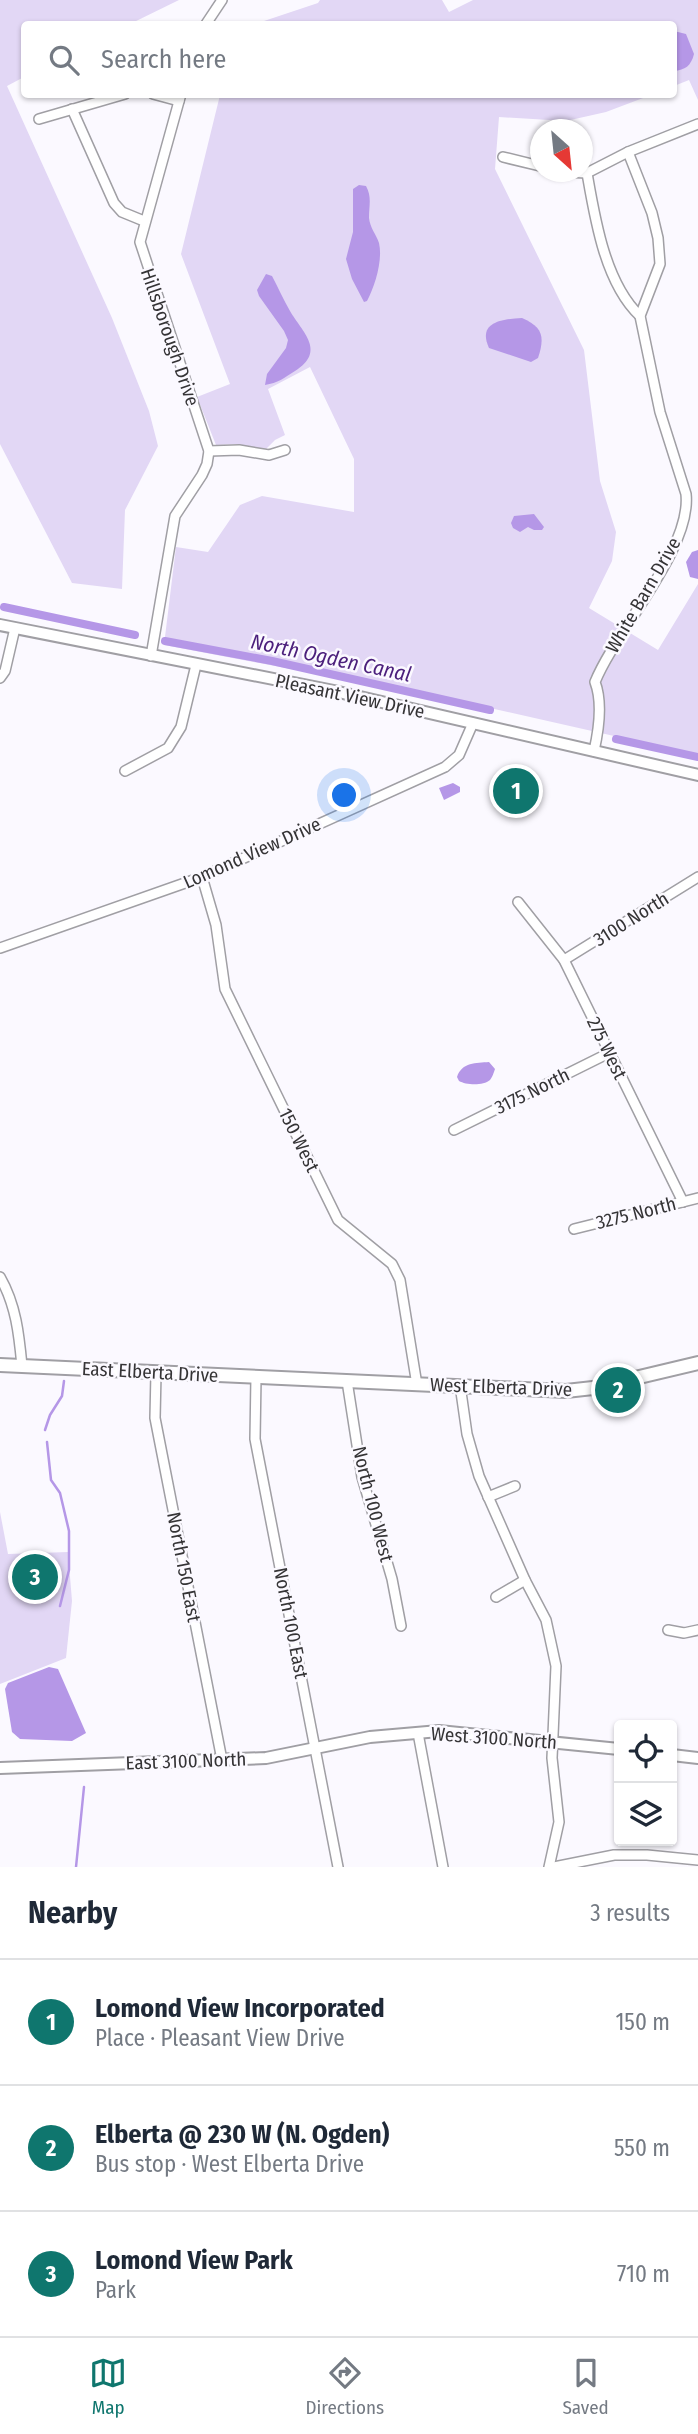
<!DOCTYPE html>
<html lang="en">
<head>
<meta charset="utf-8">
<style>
  :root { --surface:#fff; --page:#f2f2f3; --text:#1f2937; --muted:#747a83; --line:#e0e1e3; --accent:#0f766e }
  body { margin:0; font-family:"Fira Sans Condensed",sans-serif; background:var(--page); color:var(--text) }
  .controls { position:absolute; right:21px; bottom:21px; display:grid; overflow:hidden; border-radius:7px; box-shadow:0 2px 5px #0004 }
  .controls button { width:63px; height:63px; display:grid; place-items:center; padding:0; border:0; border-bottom:2px solid var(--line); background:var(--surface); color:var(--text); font:35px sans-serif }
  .compass { position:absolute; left:530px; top:119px; width:63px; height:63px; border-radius:50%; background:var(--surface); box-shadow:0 2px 5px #0004; rotate:153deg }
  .you { position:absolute; left:345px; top:796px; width:24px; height:24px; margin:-18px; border:5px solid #fff; border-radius:50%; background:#1a73e8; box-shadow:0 0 0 10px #1a73e833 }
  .badge { display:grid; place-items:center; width:46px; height:46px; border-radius:50%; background:var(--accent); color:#fff; font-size:23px; font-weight:700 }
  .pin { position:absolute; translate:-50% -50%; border:4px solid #fff; box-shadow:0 2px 7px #0006 }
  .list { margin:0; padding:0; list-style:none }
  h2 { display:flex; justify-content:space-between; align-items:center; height:91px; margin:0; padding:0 28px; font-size:30px }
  h2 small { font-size:23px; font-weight:400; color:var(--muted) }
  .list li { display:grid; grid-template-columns:46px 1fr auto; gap:21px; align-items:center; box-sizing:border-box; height:126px; padding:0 28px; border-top:2px solid var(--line) }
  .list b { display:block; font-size:26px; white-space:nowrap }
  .list p { margin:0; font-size:23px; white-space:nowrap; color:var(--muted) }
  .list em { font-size:23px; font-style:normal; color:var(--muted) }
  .icon { flex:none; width:38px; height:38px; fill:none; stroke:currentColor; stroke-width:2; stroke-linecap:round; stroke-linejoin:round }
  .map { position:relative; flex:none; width:698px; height:1867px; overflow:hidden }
  .search { position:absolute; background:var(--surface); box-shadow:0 2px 5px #0004; left:21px; right:21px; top:21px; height:77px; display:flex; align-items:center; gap:18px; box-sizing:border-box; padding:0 24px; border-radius:7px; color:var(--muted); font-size:26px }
  .sheet { height:469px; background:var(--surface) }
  nav { display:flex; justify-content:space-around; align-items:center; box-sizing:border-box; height:98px; border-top:2px solid var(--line); background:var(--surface); font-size:19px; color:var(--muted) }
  nav a { display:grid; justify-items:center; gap:4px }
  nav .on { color:var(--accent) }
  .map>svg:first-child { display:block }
  .green { fill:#e2d7f5 }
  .water { fill:#b597e7 }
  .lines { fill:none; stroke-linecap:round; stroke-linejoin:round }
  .stream { stroke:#b597e7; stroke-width:2.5 }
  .canal { stroke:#b597e7; stroke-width:8 }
  .minor-casing { stroke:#a09fa4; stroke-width:12 }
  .tertiary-casing { stroke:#a09fa4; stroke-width:14 }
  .secondary-casing { stroke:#a09fa4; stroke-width:16 }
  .minor { stroke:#fff; stroke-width:9 }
  .tertiary { stroke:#fff; stroke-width:10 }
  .secondary { stroke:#fff; stroke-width:12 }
  .labels { text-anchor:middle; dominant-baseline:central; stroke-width:5; stroke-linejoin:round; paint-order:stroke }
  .street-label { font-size:19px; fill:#353436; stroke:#fbf9ff }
  .water-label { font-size:21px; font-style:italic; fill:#4c207c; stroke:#fbf9ff }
</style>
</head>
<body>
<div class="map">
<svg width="698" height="1867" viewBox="0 0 698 1867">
  <rect width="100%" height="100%" fill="#fbf9ff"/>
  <g class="green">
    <path d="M0,0h179l-49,24h-106v53l-17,9 105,232 37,93 9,35 -33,64 -3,79 -50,-6 -72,-139z"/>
    <path d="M320,0h122l7,12 24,-12h225v100l-9,-20 -15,6v-62h-415l2,-2 57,-19z"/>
    <path d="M220,95h431l-45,17 -40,9 -67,-4 -4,52 89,181 16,131 16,51 -4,29 -23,47 69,42 40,-66v171l-239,-54 -295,-56 12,-98 32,5 32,-47 22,-9 92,16v-53l-44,-92 -42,22 17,46 -10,5 -10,10 -30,-6 -19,1 -19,-48 33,-13 -49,-130z"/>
    <path d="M0,1512l8,42 60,-2 4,49 -6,57 -66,26z"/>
  </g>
  <g class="water">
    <path d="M674,31l12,3 8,20c-3,12 -9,16 -20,17z"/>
    <path d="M359,185l7,1c6,11 3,19 3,32 1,10 7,16 10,25 4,17 -4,43 -12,58l-3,1 -12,-23 -6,-20 7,-27v-43z"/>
    <path d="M266,274l6,2c6,11 11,23 18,35 12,21 37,40 5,60 -11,7 -17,12 -30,14l2,-11 19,-26 2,-8 -4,-9 -25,-35 -2,-6z"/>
    <path d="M522,318c21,9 23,19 16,40l-7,4 -42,-14c-12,-26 13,-29 33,-30z"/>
    <path d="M534,514l10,13 -2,3h-8l-6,-3 -8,5 -7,-4 -2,-5 3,-7z"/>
    <path d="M698,550v29l-8,-2 -4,-15 6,-10z"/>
    <path d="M453,783l7,4v5l-16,8 -5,-12z"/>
    <path d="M489,1062l6,7c-1,3 -3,9 -5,11 -7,6 -24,5 -31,1l-2,-4c5,-15 19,-14 32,-15z"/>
    <path d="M49,1667l9,2 28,64 -14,8 -52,-2 -8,-7 -7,-43 3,-6z"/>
  </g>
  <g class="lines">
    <g class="stream">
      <path d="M45,1430l5,-15 12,-19 2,-15"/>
      <path d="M47,1442l4,38 9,13 9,38v39l-9,36"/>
      <path d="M76,1867l8,-80"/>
    </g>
    <g class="canal">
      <path d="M4,607l131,28"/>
      <path d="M165,641l107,20 218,49"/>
      <path d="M616,739l82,18"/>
    </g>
    <defs>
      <g id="minor">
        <path d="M206,24l16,-24"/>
        <path d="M153,94l26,7"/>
        <path d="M72,109l42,94 8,9 22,9"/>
        <path d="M39,119l86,-25"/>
        <path d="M503,157l37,9"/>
        <path d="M564,172l23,1 41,-21 70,-28"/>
        <path d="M587,173c8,46 18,110 53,143"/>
        <path d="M209,451l30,-1 30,5 16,-5"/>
        <path d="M151,656l24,-140 27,-41 5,-11 2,-13 -69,-209 41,-148"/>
        <path d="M0,678l5,-7 10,-43"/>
        <path d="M594,751c5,-22 9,-48 1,-69 21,-52 97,-133 91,-188l-26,-82 -20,-96 20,-52 -2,-26 -6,-25 -24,-61"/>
        <path d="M125,771l43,-23 13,-21 15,-62"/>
        <path d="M202,877l14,48 9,64 113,231 54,44 8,16 17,105"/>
        <path d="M518,902l46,58 119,242"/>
        <path d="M0,948l202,-71 243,-110 14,-12 14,-32"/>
        <path d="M564,960l134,-83"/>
        <path d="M454,1130l155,-77"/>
        <path d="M574,1229l124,-31"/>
        <path d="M0,1277c16,28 19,57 22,89"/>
        <path d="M156,1373l-1,45 67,342"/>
        <path d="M256,1377l-1,62 83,428"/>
        <path d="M347,1381l15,96 30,102 9,47"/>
        <path d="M460,1385l7,49 12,42 46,104 21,40 10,46 -4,92 7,64 -10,45"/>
        <path d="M488,1497l27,-11"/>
        <path d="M496,1597l29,-17"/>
        <path d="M668,1630l16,3 14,-3"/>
        <path d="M418,1733l25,134"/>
        <path d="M554,1867l60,-12h33l51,5"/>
      </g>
      <g id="tertiary">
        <path d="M0,625l334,66 364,84"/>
        <path d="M672,1755l26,3"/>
        <path d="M0,1768l266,-10 104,-21 69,-6 180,18"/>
      </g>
      <path id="secondary" d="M0,1365l566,26 27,-3 105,-25"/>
    </defs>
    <use href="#minor" class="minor-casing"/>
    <use href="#tertiary" class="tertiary-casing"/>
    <use href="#secondary" class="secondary-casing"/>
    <use href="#minor" class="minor"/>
    <use href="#tertiary" class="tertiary"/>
    <use href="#secondary" class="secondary"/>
  </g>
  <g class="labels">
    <g class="street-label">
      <text transform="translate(170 337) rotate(71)">Hillsborough Drive</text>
      <text transform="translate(643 595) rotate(-60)">White Barn Drive</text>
      <text transform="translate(350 696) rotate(12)">Pleasant View Drive</text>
      <text transform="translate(252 853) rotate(-24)">Lomond View Drive</text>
      <text transform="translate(631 919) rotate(-32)">3100 North</text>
      <text transform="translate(607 1048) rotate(64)">275 West</text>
      <text transform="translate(532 1091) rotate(-26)">3175 North</text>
      <text transform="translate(299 1140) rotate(64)">150 West</text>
      <text transform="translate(636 1213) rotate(-14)">3275 North</text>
      <text transform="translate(150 1372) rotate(3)">East Elberta Drive</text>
      <text transform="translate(501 1387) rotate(2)">West Elberta Drive</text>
      <text transform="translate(373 1504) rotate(76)">North 100 West</text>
      <text transform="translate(184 1567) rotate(79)">North 150 East</text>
      <text transform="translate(291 1623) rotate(79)">North 100 East</text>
      <text transform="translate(494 1738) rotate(4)">West 3100 North</text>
      <text transform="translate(186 1761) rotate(-2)">East 3100 North</text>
    </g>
    <g class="water-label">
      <text transform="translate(331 658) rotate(12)">North Ogden Canal</text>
    </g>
  </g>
</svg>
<div class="controls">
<button><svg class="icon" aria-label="locate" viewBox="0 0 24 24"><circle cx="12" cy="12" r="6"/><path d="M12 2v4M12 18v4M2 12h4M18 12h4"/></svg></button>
<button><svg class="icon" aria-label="layers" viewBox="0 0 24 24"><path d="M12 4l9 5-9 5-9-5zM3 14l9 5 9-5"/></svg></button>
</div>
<svg class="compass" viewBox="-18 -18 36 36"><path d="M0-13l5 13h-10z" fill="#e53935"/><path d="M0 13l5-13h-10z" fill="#747a83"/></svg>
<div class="you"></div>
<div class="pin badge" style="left:516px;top:791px">1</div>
<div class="pin badge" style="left:618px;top:1390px">2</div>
<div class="pin badge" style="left:35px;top:1577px">3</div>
<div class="search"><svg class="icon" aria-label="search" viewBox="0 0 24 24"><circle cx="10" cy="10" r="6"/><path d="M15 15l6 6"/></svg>Search here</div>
</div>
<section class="sheet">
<h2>Nearby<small>3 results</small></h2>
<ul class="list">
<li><span class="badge">1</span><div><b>Lomond View Incorporated</b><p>Place · Pleasant View Drive</p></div><em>150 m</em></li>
<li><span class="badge">2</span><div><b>Elberta @ 230 W (N. Ogden)</b><p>Bus stop · West Elberta Drive</p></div><em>550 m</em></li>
<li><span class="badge">3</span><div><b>Lomond View Park</b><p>Park</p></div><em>710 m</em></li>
</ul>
</section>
<nav>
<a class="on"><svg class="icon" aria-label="map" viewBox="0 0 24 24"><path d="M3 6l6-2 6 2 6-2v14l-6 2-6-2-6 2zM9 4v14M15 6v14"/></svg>Map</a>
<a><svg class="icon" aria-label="directions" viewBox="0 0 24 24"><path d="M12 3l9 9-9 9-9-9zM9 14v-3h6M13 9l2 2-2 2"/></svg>Directions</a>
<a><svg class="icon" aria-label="saved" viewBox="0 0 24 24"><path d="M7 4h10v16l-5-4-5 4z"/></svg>Saved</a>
</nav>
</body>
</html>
